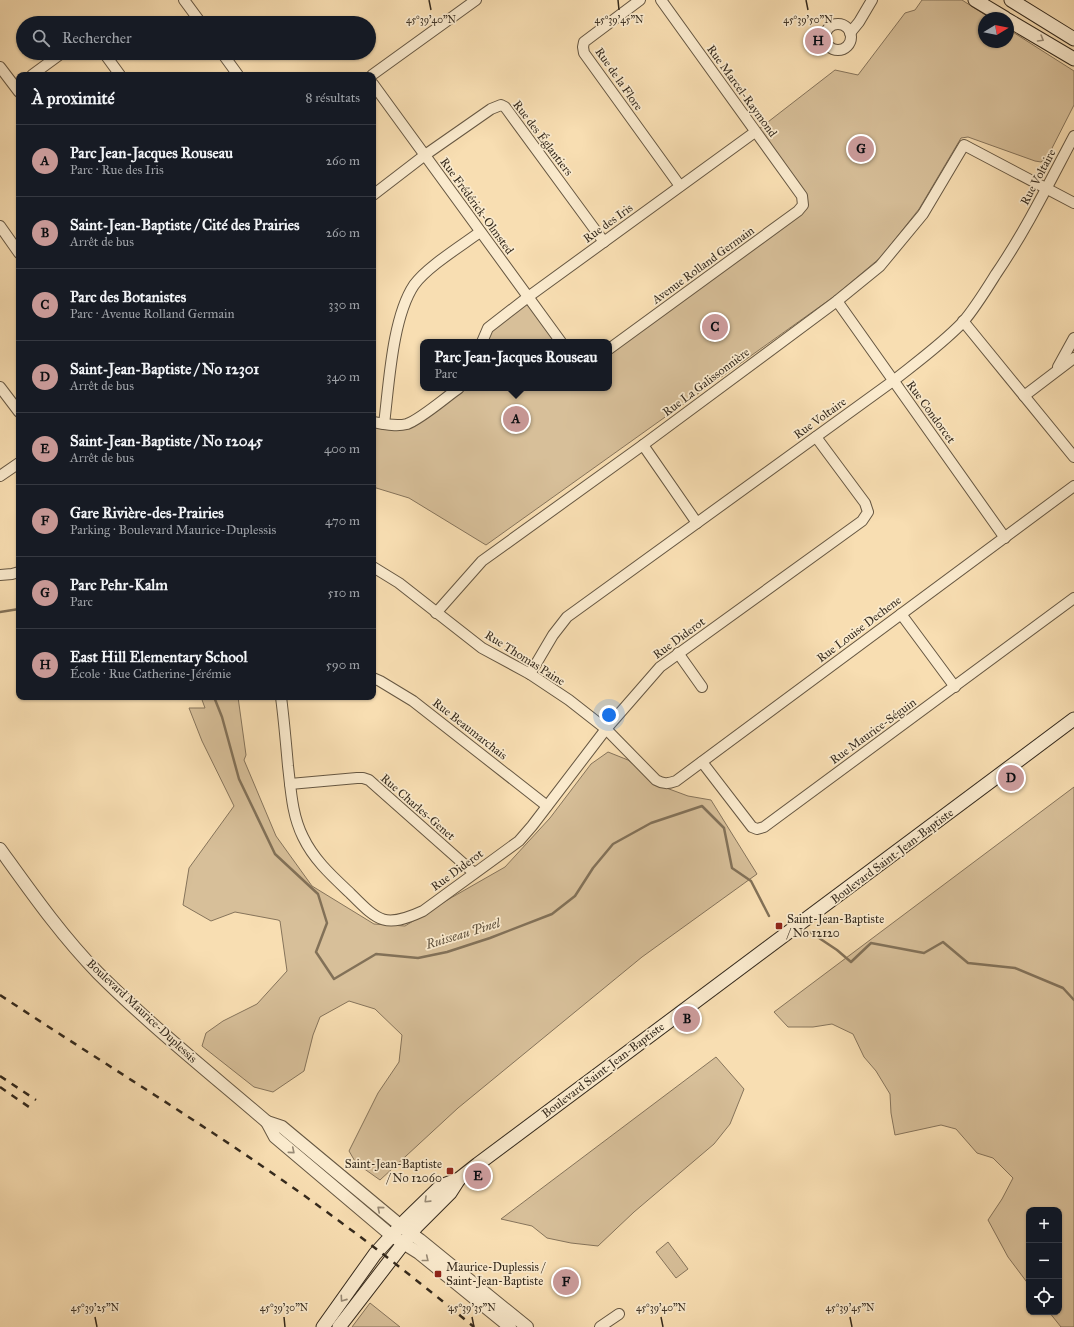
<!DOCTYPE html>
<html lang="fr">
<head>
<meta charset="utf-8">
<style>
  :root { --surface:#171b24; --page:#242831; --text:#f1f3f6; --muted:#9ea1a6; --line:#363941; --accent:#c59692 }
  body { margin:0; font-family:"IM FELL Great Primer",serif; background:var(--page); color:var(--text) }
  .controls { position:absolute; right:12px; bottom:12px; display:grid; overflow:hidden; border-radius:8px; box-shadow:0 1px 3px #0004 }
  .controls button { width:36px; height:36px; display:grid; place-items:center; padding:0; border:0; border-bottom:1px solid var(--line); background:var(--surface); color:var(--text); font:20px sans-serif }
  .compass { position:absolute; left:978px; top:12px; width:36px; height:36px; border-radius:50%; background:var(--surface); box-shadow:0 1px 3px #0004; rotate:80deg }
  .you { position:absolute; left:609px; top:715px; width:14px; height:14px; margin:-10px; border:3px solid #fff; border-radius:50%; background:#1a73e8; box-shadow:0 0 0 6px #1a73e833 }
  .badge { display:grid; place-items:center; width:26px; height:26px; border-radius:50%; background:var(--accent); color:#111; font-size:13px; font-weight:700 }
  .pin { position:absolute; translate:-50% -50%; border:2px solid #fff; box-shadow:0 1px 4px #0006 }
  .popup { position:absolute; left:420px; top:339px; width:192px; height:52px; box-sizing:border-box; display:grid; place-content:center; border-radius:8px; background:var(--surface); filter:drop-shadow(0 1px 3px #0005); font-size:13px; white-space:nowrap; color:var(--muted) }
  .popup b { font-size:15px; color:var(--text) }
  .popup::after { content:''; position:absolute; left:50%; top:100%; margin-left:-8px; border:8px solid transparent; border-top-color:var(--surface) }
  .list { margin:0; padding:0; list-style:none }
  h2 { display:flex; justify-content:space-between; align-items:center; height:52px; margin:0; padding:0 16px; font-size:17px }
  h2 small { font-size:13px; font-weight:400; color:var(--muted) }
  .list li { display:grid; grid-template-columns:26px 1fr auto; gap:12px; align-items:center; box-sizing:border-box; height:72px; padding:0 16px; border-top:1px solid var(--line) }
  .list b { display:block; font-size:15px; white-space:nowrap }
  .list p { margin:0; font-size:13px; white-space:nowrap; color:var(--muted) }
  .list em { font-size:13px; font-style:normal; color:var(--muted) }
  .icon { flex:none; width:22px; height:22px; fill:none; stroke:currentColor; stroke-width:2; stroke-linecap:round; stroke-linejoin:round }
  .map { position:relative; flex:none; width:1074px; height:1327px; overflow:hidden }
  .search { position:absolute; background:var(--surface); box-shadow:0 1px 3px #0004; left:16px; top:16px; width:360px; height:44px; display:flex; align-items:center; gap:10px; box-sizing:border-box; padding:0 14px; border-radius:22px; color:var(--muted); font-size:15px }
  .panel { position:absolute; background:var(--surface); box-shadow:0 1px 3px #0004; left:16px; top:72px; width:360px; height:628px; border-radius:8px }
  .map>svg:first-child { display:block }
  .green { fill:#d7bf99; stroke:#86745b }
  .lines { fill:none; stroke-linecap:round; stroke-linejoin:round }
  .stream { stroke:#827158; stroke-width:2.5 }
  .minor-casing { stroke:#665742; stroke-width:12 }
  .tertiary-casing { stroke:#665742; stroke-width:14 }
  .secondary-casing { stroke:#352a1d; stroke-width:15 }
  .minor { stroke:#faeacd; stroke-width:10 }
  .tertiary { stroke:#faeacd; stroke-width:12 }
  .secondary { stroke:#faeacd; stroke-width:13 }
  .rail { stroke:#352a1d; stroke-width:2.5; stroke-dasharray:7 7; stroke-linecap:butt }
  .oneway { stroke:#988a75 }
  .ticks { fill:none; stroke:#352a1d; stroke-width:1.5 }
  .poi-dot { fill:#8f2418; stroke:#faeacd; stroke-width:1.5 }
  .labels { text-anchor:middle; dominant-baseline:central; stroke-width:3.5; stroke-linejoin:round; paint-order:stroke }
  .street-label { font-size:12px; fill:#352a1d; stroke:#faeacd }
  .poi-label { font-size:12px; fill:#352a1d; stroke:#faeacd; text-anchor:start }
  .water-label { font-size:13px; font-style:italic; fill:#5c4e3a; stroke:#faeacd }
  .ticks-label { font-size:10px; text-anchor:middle; fill:#352a1d; stroke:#faeacd; stroke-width:3.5; stroke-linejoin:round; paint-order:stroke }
</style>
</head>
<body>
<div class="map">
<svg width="1074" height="1327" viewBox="0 0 1074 1327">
  <rect width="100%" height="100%" fill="#f8deb2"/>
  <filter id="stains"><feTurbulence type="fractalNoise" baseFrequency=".005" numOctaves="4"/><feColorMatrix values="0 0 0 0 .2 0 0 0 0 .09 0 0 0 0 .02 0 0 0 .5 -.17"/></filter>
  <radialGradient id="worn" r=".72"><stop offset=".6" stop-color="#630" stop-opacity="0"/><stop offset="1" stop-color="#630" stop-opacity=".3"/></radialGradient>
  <g class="green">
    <path d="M922,0h40l28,18h-6v24h24v-13l66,42v34l-27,53 -6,4 -6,-1 -67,-24 -7,1 -42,71 -38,48 -45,38 -350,250 -77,-47 -36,-11v-65l35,2 47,-36h154v-39l189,-138 4,-15 -47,-64 80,-62 23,5 47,-62 10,-3z"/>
    <path d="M528,297l32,45h-78l6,-14z"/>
    <path d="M201,697h37l8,58 -2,5 32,76 36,50 62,38 31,2 44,-27 56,-32 45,-49 41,-54 17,-12 20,8 33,26 27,10 23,4 46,74 -115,83 -184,151 -78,72 -24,-17 -7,-12 29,-58 21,-31 3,-27 -27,-26 -26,-8 -29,16 -7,18 -9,36 -31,21 -19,-5 -52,-41 4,-13 17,-12 34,-17 30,-33 -7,-50 -2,-1 -43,-8 -24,9 -28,-16 6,-37 45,-62 -32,-65 -13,-33h16z"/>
    <path d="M1074,787v540h-13l-12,-15h10v-102h-30v75l-21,-28 -20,-37 14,-21 11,-21 -20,-20 -16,-5 -21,-24 -15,-4 -46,10 -4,-22 -1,-19 -14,-23 -12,-14 -11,-23 -21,-10 -19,3h-25l-14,-15z"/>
    <path d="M716,1057l28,32 -14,35 -16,20 -80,68 -36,34 -27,-3 -24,-5 -15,-12 -31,-7z"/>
    <path d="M668,1242l20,27 -12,9 -20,-26z"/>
    <path d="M370,1303l30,24h-48z"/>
  </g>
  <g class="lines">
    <g class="stream">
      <path d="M0,612l19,-3"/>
      <path d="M214,697l8,20 17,62 36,75 43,40 9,29 -11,29 18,27 42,-25 42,4 29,-6 43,-14 62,-24 23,-18 18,-28 20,-24 38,-21 51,-17 22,22 8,40 19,13 18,35"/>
      <path d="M810,932l27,18 14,12 20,-19 53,10 19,-11 25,21 47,5 48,20 11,12"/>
    </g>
    <defs>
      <g id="minor">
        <path d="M184,0l17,23"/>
        <path d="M640,0l-56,42 -1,5 1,6 96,133"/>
        <circle cx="838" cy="37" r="13"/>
        <path d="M850,33l9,-11 13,-22"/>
        <path d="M104,53l16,22"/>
        <path d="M222,53l16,22"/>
        <path d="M0,67l19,25"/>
        <path d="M32,75l30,-22"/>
        <path d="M372,75l104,-75"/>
        <path d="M373,84l188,258"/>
        <path d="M373,195l52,-40 66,-46 10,-4 4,2 3,4 96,131"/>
        <path d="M0,226l19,27"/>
        <path d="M837,301l168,237"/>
        <path d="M963,321l111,136"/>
        <path d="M482,342l6,-14 40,-31 227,-165"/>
        <path d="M609,349l189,-138 5,-6 -1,-9 -141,-196"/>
        <path d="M1058,367l16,-29"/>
        <path d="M0,387l19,25"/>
        <path d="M1024,396l50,-38"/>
        <path d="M373,422c11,2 23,5 34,2 14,-5 39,-27 52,-36"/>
        <path d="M384,424c5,-39 8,-106 30,-139 13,-18 47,-39 66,-53"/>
        <path d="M643,445l54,78"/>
        <path d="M0,476l19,-13"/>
        <path d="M373,567l26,16 83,65 48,26 39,26 37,29 50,51c7,4 12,4 20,1l398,-295"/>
        <path d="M0,575l12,-1 7,-2"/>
        <path d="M436,613l46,-52 161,-116 194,-144 43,-35 43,-52 41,-69 110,58"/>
        <path d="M901,614l54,73"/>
        <path d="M678,653l24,34"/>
        <path d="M530,674l23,-39 14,-18 326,-236c24,-19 49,-37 70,-59 12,-14 23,-32 33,-48 30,-44 53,-91 78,-138"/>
        <path d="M373,678l7,3 33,20 134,105"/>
        <path d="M281,697c3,23 5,46 7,69 3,25 4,49 15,71 11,23 29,39 47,56 28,28 34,36 73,18l96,-70 13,-15 74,-97 54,-62 202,-146 6,-9 -3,-9 -49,-66"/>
        <path d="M702,762l50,65 5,2 7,-2 310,-229"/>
        <path d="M290,784l67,-6h6l6,2 105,93"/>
        <path d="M600,1327l19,-13"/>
      </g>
      <g id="tertiary">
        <path d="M0,849c31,43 61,86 98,124 53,53 112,100 169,149l8,15 117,99 27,17 91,74"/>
        <path d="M267,1122l15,5 119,99 19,14 107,87"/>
      </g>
      <g id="secondary">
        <path d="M975,0l30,18"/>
        <path d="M1011,0l63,39"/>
        <path d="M1008,20l66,39"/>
        <path d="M323,1327l52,-73 31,-34 35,-34 18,-7 19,-15 596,-445"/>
        <path d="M339,1327l77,-100 34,-34 9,-14"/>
      </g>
    </defs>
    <use href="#minor" class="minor-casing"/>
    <use href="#tertiary" class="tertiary-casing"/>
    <use href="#secondary" class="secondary-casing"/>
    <use href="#minor" class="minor"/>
    <use href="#tertiary" class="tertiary"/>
    <use href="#secondary" class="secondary"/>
    <g class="rail">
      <path d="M0,995c98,65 199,126 295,194 62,44 121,90 179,138"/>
      <path d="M0,1076l36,24"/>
      <path d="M0,1087l29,20"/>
    </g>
  </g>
  <defs><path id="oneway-chevron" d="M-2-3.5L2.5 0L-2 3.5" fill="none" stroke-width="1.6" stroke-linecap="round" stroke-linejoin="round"/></defs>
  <g class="oneway">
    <use href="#oneway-chevron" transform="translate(1041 39) rotate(31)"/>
    <use href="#oneway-chevron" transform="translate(292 1151) rotate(40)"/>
    <use href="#oneway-chevron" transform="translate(427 1200) rotate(136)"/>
    <use href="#oneway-chevron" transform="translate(380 1209) rotate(-140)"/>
    <use href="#oneway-chevron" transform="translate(426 1259) rotate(39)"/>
    <use href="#oneway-chevron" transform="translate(343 1299) rotate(125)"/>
  </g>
  <path class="ticks" d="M429,0l2,10M618,0l1,10M806,0l2,10M95,1317l2,10M284,1317l1,10M472,1317l2,10M661,1317l2,10M850,1317l2,10"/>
  <g class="poi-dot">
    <rect x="775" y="922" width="8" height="8" rx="2"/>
    <rect x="446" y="1167" width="8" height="8" rx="2"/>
    <rect x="434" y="1270" width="8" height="8" rx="2"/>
  </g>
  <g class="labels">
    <g class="street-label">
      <text transform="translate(619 79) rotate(55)">Rue de la Flore</text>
      <text transform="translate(742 91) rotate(54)">Rue Marcel-Raymond</text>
      <text transform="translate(543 138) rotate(53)">Rue des Églantiers</text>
      <text transform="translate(1038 177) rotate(-62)">Rue Voltaire</text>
      <text transform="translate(477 206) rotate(54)">Rue Frédérick-Olmsted</text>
      <text transform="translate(608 223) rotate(-36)">Rue des Iris</text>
      <text transform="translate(703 265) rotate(-36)">Avenue Rolland Germain</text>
      <text transform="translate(706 382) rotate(-37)">Rue La Galissonnière</text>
      <text transform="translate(931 412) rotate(54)">Rue Condorcet</text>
      <text transform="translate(820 418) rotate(-36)">Rue Voltaire</text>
      <text transform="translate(859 629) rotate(-37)">Rue Louise Dechene</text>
      <text transform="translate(679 638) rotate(-36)">Rue Diderot</text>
      <text transform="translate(525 658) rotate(32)">Rue Thomas Paine</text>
      <text transform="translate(470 729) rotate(38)">Rue Beaumarchais</text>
      <text transform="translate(873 731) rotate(-36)">Rue Maurice-Séguin</text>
      <text transform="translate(418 807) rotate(41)">Rue Charles-Genet</text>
      <text transform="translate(892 856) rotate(-37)">Boulevard Saint-Jean-Baptiste</text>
      <text transform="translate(457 870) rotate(-36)">Rue Diderot</text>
      <text transform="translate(142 1011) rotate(43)">Boulevard Maurice-Duplessis</text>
      <text transform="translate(603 1070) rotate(-37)">Boulevard Saint-Jean-Baptiste</text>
    </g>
    <g class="poi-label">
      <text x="787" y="919">Saint-Jean-Baptiste<tspan x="787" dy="14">/ No 12120</tspan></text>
      <text x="442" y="1164" text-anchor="end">Saint-Jean-Baptiste<tspan x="442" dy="14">/ No 12060</tspan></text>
      <text x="446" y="1267">Maurice-Duplessis /<tspan x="446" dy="14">Saint-Jean-Baptiste</tspan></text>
    </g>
    <g class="water-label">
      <text transform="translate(463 934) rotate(-17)">Ruisseau Pinel</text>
    </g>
  </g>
  <g class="ticks-label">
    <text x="431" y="23">45°39'40"N</text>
    <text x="619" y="23">45°39'45"N</text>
    <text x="808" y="23">45°39'50"N</text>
    <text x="95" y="1311">45°39'25"N</text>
    <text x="284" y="1311">45°39'30"N</text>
    <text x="472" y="1311">45°39'35"N</text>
    <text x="661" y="1311">45°39'40"N</text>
    <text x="850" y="1311">45°39'45"N</text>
  </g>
  <rect width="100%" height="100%" filter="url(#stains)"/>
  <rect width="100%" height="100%" fill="url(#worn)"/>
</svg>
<div class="controls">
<button>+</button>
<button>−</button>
<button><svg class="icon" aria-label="locate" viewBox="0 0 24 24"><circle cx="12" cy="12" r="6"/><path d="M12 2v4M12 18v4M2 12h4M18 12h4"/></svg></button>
</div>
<svg class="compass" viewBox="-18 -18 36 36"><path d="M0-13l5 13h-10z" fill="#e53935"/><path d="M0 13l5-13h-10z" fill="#9ea1a6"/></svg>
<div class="you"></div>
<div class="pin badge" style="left:516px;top:419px">A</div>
<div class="popup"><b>Parc Jean-Jacques Rouseau</b>Parc</div>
<div class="pin badge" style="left:687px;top:1019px">B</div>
<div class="pin badge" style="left:715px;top:327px">C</div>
<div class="pin badge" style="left:1011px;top:778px">D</div>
<div class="pin badge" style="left:478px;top:1176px">E</div>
<div class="pin badge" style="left:566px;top:1282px">F</div>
<div class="pin badge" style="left:861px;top:149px">G</div>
<div class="pin badge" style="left:818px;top:41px">H</div>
<div class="search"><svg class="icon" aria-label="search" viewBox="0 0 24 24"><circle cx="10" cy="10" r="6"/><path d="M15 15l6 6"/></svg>Rechercher</div>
<section class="panel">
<h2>À proximité<small>8 résultats</small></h2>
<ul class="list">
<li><span class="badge">A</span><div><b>Parc Jean-Jacques Rouseau</b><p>Parc · Rue des Iris</p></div><em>260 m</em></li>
<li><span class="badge">B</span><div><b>Saint-Jean-Baptiste / Cité des Prairies</b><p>Arrêt de bus</p></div><em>260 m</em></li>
<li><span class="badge">C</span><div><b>Parc des Botanistes</b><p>Parc · Avenue Rolland Germain</p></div><em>330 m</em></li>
<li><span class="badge">D</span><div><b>Saint-Jean-Baptiste / No 12301</b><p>Arrêt de bus</p></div><em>340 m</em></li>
<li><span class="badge">E</span><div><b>Saint-Jean-Baptiste / No 12045</b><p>Arrêt de bus</p></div><em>400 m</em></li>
<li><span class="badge">F</span><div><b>Gare Rivière-des-Prairies</b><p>Parking · Boulevard Maurice-Duplessis</p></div><em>470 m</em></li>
<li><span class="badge">G</span><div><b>Parc Pehr-Kalm</b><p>Parc</p></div><em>510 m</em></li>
<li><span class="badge">H</span><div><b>East Hill Elementary School</b><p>École · Rue Catherine-Jérémie</p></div><em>590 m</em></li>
</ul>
</section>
</div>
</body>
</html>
